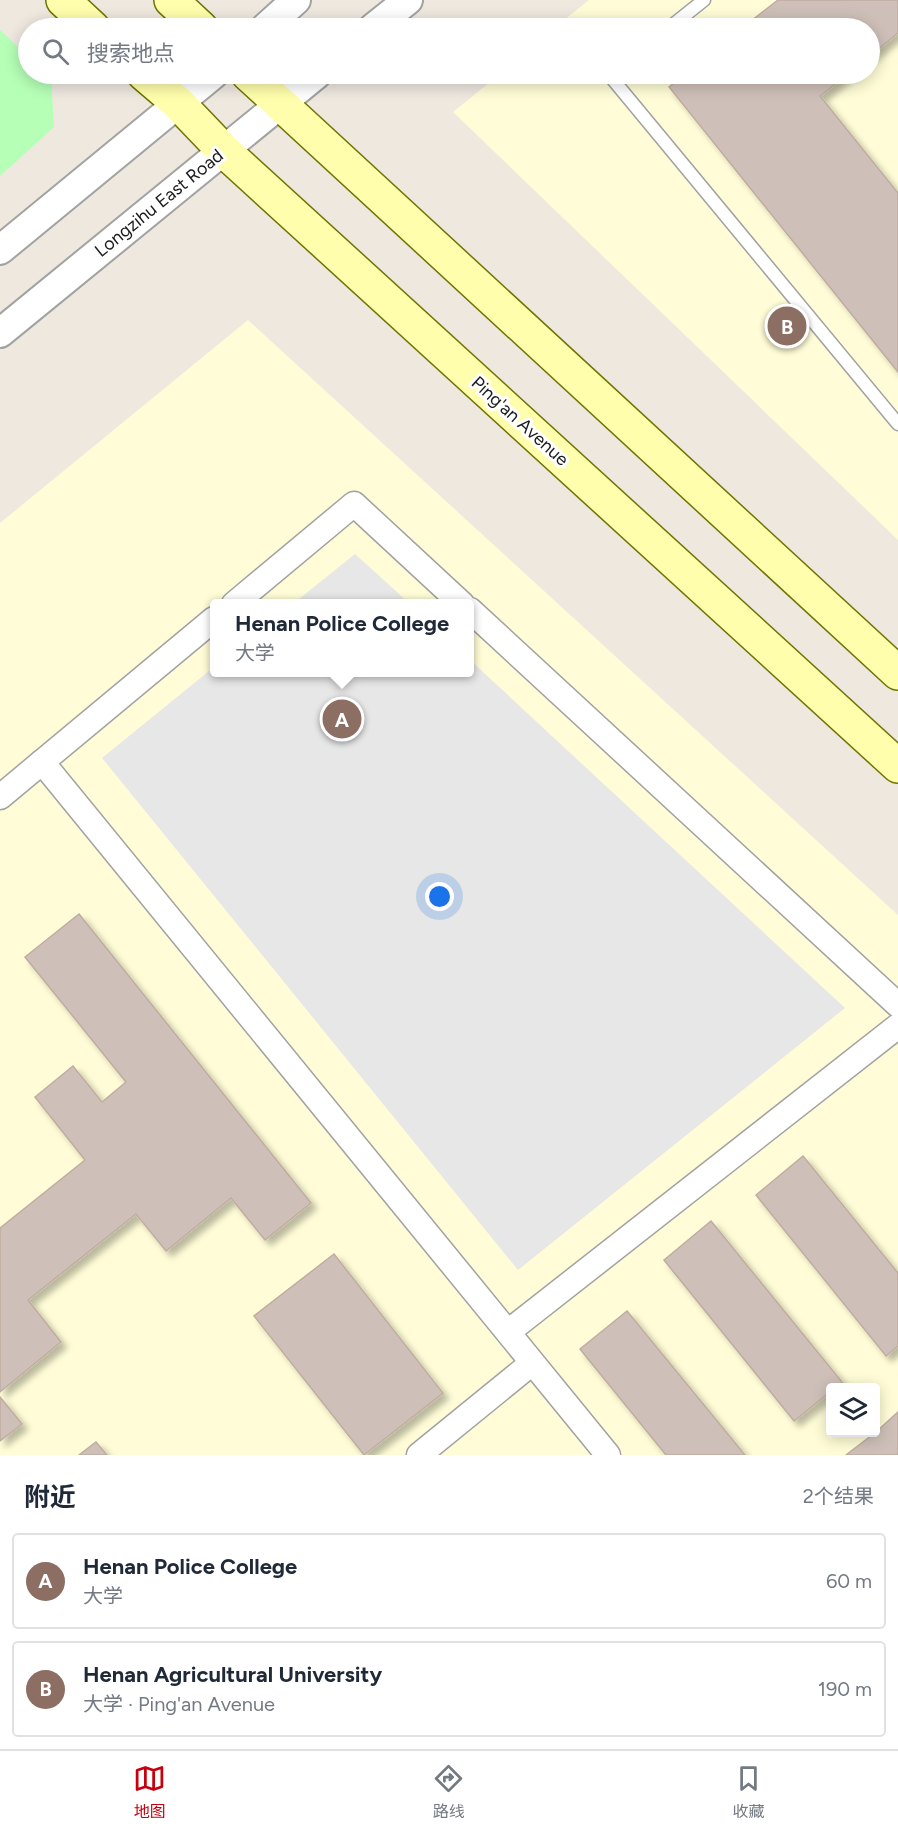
<!DOCTYPE html>
<html lang="zh">
<head>
<meta charset="utf-8">
<style>
  :root { --surface:#fff; --page:#f6f6f7; --text:#1f2937; --muted:#747a83; --line:#e0e1e3; --accent:#c6000d }
  body { margin:0; font-family:Figtree,"Noto Sans SC",sans-serif; background:var(--page); color:var(--text) }
  .controls { position:absolute; right:18px; bottom:18px; display:grid; overflow:hidden; border-radius:6px; box-shadow:0 3px 15px #0003 }
  .controls button { width:54px; height:54px; display:grid; place-items:center; padding:0; border:0; border-bottom:2px solid var(--line); background:var(--surface); color:var(--text); font:30px sans-serif }
  .you { position:absolute; left:440px; top:897px; width:21px; height:21px; margin:-15px; border:4px solid #fff; border-radius:50%; background:#1a73e8; box-shadow:0 0 0 9px #1a73e833 }
  .badge { display:grid; place-items:center; width:39px; height:39px; border-radius:50%; background:var(--accent); color:#fff; font-size:20px; font-weight:700 }
  .pin { position:absolute; translate:-50% -50%; border:3px solid #fff; box-shadow:0 2px 6px #0006 }
  .popup { position:absolute; left:210px; top:599px; width:264px; height:78px; box-sizing:border-box; display:grid; place-content:center; border-radius:6px; background:var(--surface); filter:drop-shadow(0 2px 4px #0005); font-size:20px; white-space:nowrap; color:var(--muted) }
  .popup b { font-size:22px; color:var(--text) }
  .popup::after { content:''; position:absolute; left:50%; top:100%; margin-left:-12px; border:12px solid transparent; border-top-color:var(--surface) }
  .list { margin:0; padding:0; list-style:none }
  h2 { display:flex; justify-content:space-between; align-items:center; height:78px; margin:0; padding:0 24px; font-size:26px }
  h2 small { font-size:20px; font-weight:400; color:var(--muted) }
  .list li { display:grid; grid-template-columns:39px 1fr auto; gap:18px; align-items:center; box-sizing:border-box; height:96px; margin:0 12px 12px; padding:0 12px; border:2px solid var(--line); border-radius:6px }
  .list b { display:block; font-size:22px; white-space:nowrap }
  .list p { margin:0; font-size:20px; white-space:nowrap; color:var(--muted) }
  .list em { font-size:20px; font-style:normal; color:var(--muted) }
  .icon { flex:none; width:33px; height:33px; fill:none; stroke:currentColor; stroke-width:2; stroke-linecap:round; stroke-linejoin:round }
  .map { position:relative; flex:none; width:898px; height:1455px; overflow:hidden }
  .search { position:absolute; background:var(--surface); box-shadow:0 3px 15px #0003; left:18px; right:18px; top:18px; height:66px; display:flex; align-items:center; gap:15px; box-sizing:border-box; padding:0 21px; border-radius:33px; color:var(--muted); font-size:22px }
  .sheet { height:294px; background:var(--surface) }
  nav { display:flex; justify-content:space-around; align-items:center; box-sizing:border-box; height:84px; border-top:2px solid var(--line); background:var(--surface); font-size:16px; color:var(--muted) }
  nav a { display:grid; justify-items:center; gap:3px }
  nav .on { color:var(--accent) }
  .map>svg:first-child { display:block }
  .education { fill:#fffcd7; fill-rule:evenodd }
  .park { fill:#b5ffb6 }
  .parking { fill:#e7e7e7 }
  .building { fill:#cec0b8; stroke:#c1aca0; stroke-width:1.5; filter:url(#shadow) }
  .lines { fill:none; stroke-linecap:round; stroke-linejoin:round }
  .service-casing { stroke:#a2a2a2; stroke-width:15 }
  .minor-casing { stroke:#a2a2a2; stroke-width:27 }
  .tertiary-casing { stroke:#a2a2a2; stroke-width:32 }
  .secondary-casing { stroke:#6f7400; stroke-width:36 }
  .service { stroke:#fff; stroke-width:12 }
  .minor { stroke:#fff; stroke-width:24 }
  .tertiary { stroke:#fff; stroke-width:28 }
  .secondary { stroke:#fffeac; stroke-width:33 }
  .labels { text-anchor:middle; dominant-baseline:central; stroke-width:6; stroke-linejoin:round; paint-order:stroke }
  .street-label { font-size:18px; fill:#1b1b1b; stroke:#fff }
</style>
</head>
<body>
<div class="map">
<svg width="898" height="1455" viewBox="0 0 898 1455">
  <defs>
    <filter id="shadow"><feDropShadow dx="5.5" dy="5.5" stdDeviation="3" flood-color="#0004"/></filter>
  </defs>
  <rect width="100%" height="100%" fill="#eee8df"/>
  <g class="education">
    <path d="M589,0h309v540l-445,-428 47,-38h370v-46h-316z"/>
    <path d="M248,320l650,595v540h-898v-932zM214,604h256v68h-256zM830,1388h46v44h-46z"/>
  </g>
  <path class="park" d="M0,30l28,27v17h18l5,4 3,49 -54,49z"/>
  <g class="parking">
    <path d="M355,554l54,49h-115z"/>
    <path d="M470,660l375,348 -327,262 -416,-512 112,-91v5h256z"/>
  </g>
  <g class="building">
    <path d="M778,0h120v33l-28,23v-28h-128z"/>
    <path d="M686,74h162l-28,22 78,97v179l-229,-285z"/>
    <path d="M79,914l232,289 -46,37 -34,-42 -65,53 -30,-37 -108,86 33,42 -61,50v-164l85,-68 -50,-63 38,-31 29,36 24,-20 -101,-125z"/>
    <path d="M803,1156l95,117v73l-12,10 -130,-161z"/>
    <path d="M711,1221l131,161 -6,6h-6v4l-36,29 -130,-161z"/>
    <path d="M334,1254l109,139 -79,62 -110,-139z"/>
    <path d="M627,1311l118,144h-79l-86,-106z"/>
    <path d="M0,1397l22,27 -22,17z"/>
    <path d="M898,1412v43h-52l30,-23z"/>
    <path d="M96,1442l11,13h-28z"/>
  </g>
  <g class="lines">
    <defs>
      <g id="service">
        <path d="M669,28l35,-28"/>
        <path d="M614,74l-4,2 288,348"/>
      </g>
      <g id="minor">
        <path d="M234,604l120,-100 108,100"/>
        <path d="M470,610l428,395"/>
        <path d="M42,762l566,693"/>
        <path d="M0,797l214,-178"/>
        <path d="M508,1332l390,-306"/>
        <path d="M419,1455l113,-92"/>
      </g>
      <g id="tertiary">
        <path d="M265,28l31,-28"/>
        <path d="M373,28l35,-28"/>
        <path d="M0,250l214,-176"/>
        <path d="M0,333l317,-259"/>
      </g>
      <g id="secondary">
        <path d="M63,0l30,28"/>
        <path d="M171,0l30,28"/>
        <path d="M144,74l34,29 45,47 675,616"/>
        <path d="M248,74l650,599"/>
      </g>
    </defs>
    <use href="#service" class="service-casing"/>
    <use href="#minor" class="minor-casing"/>
    <use href="#tertiary" class="tertiary-casing"/>
    <use href="#secondary" class="secondary-casing"/>
    <use href="#service" class="service"/>
    <use href="#minor" class="minor"/>
    <use href="#tertiary" class="tertiary"/>
    <use href="#secondary" class="secondary"/>
  </g>
  <g class="labels">
    <g class="street-label">
      <text transform="translate(159 203) rotate(-39)">Longzihu East Road</text>
      <text transform="translate(520 421) rotate(42)">Ping'an Avenue</text>
    </g>
  </g>
</svg>
<div class="controls">
<button><svg class="icon" aria-label="layers" viewBox="0 0 24 24"><path d="M12 4l9 5-9 5-9-5zM3 14l9 5 9-5"/></svg></button>
</div>
<div class="you"></div>
<div class="pin badge" style="left:342px;top:719px;background:#8d6e63">A</div>
<div class="popup"><b>Henan Police College</b>大学</div>
<div class="pin badge" style="left:787px;top:326px;background:#8d6e63">B</div>
<div class="search"><svg class="icon" aria-label="search" viewBox="0 0 24 24"><circle cx="10" cy="10" r="6"/><path d="M15 15l6 6"/></svg>搜索地点</div>
</div>
<section class="sheet">
<h2>附近<small>2个结果</small></h2>
<ul class="list">
<li><span class="badge" style="background:#8d6e63">A</span><div><b>Henan Police College</b><p>大学</p></div><em>60 m</em></li>
<li><span class="badge" style="background:#8d6e63">B</span><div><b>Henan Agricultural University</b><p>大学 · Ping'an Avenue</p></div><em>190 m</em></li>
</ul>
</section>
<nav>
<a class="on"><svg class="icon" aria-label="map" viewBox="0 0 24 24"><path d="M3 6l6-2 6 2 6-2v14l-6 2-6-2-6 2zM9 4v14M15 6v14"/></svg>地图</a>
<a><svg class="icon" aria-label="directions" viewBox="0 0 24 24"><path d="M12 3l9 9-9 9-9-9zM9 14v-3h6M13 9l2 2-2 2"/></svg>路线</a>
<a><svg class="icon" aria-label="saved" viewBox="0 0 24 24"><path d="M7 4h10v16l-5-4-5 4z"/></svg>收藏</a>
</nav>
</body>
</html>
